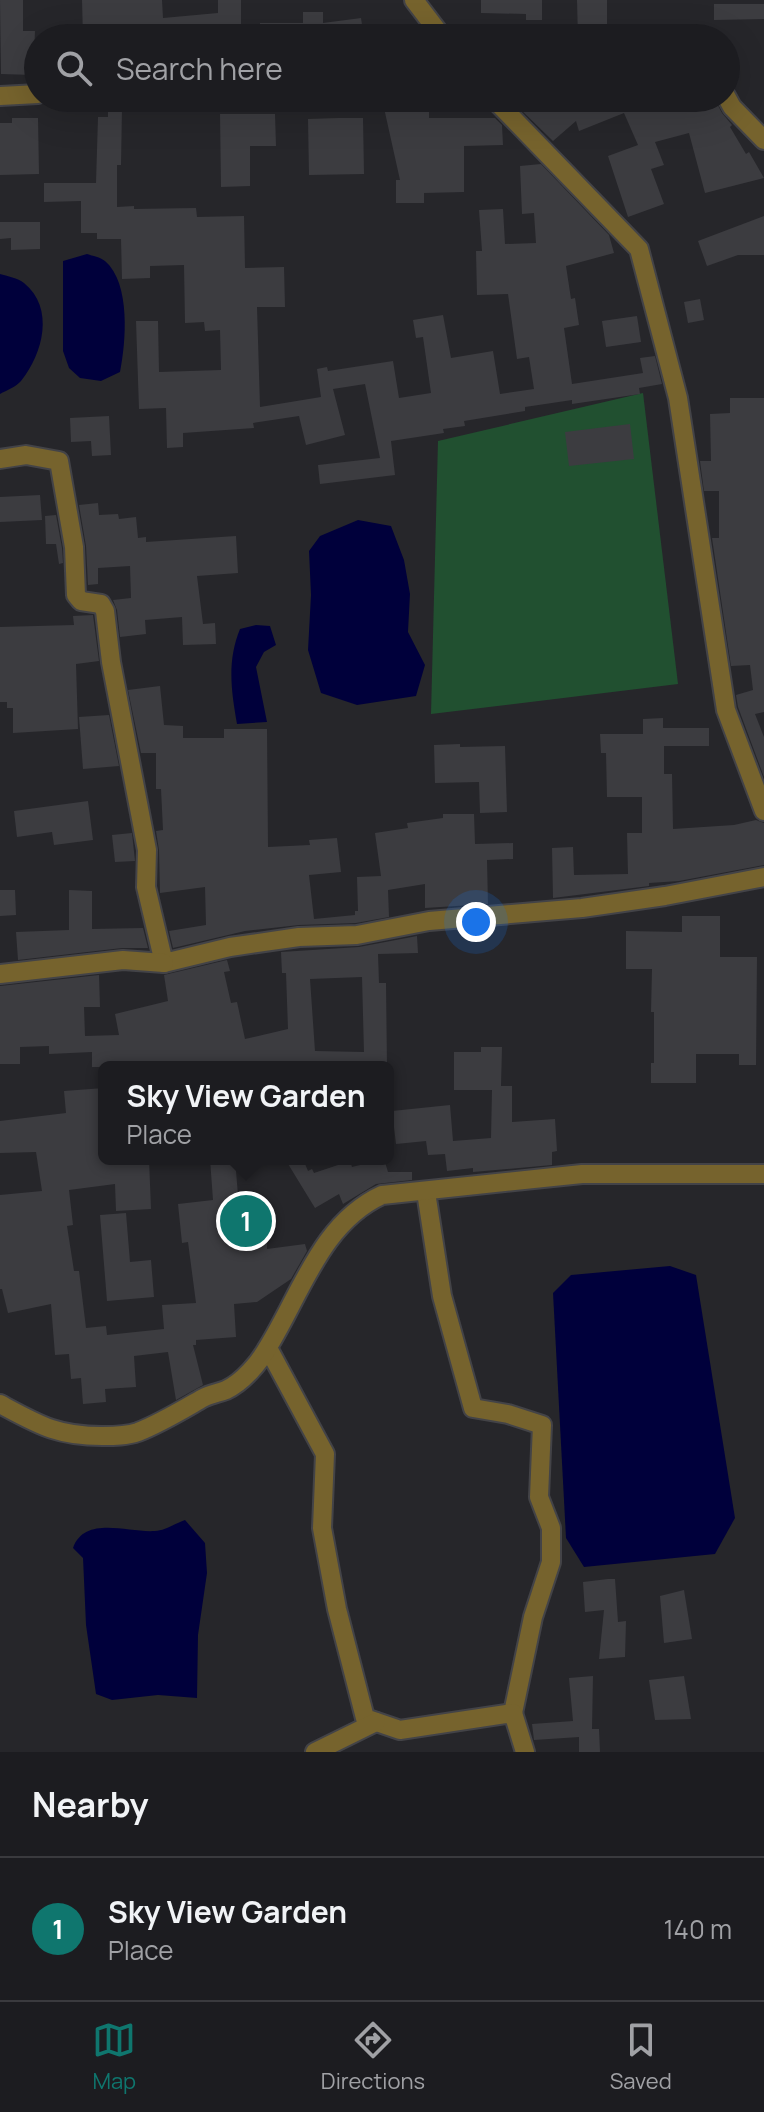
<!DOCTYPE html>
<html lang="en">
<head>
<meta charset="utf-8">
<style>
  :root { --surface:#1c1c20; --page:#252529; --text:#f1f3f6; --muted:#a0a1a5; --line:#3a3a3e; --accent:#0f766e }
  body { margin:0; font-family:Manrope,sans-serif; background:var(--page); color:var(--text) }
  .you { position:absolute; left:476px; top:922px; width:28px; height:28px; margin:-20px; border:6px solid #fff; border-radius:50%; background:#1a73e8; box-shadow:0 0 0 12px #1a73e833 }
  .badge { display:grid; place-items:center; width:52px; height:52px; border-radius:50%; background:var(--accent); color:#fff; font-size:26px; font-weight:700 }
  .pin { position:absolute; translate:-50% -50%; border:4px solid #fff; box-shadow:0 2px 8px #0006 }
  .popup { position:absolute; left:98px; top:1061px; width:296px; height:104px; box-sizing:border-box; display:grid; place-content:center; border-radius:12px; background:var(--surface); filter:drop-shadow(0 2px 6px #0005); font-size:26px; white-space:nowrap; color:var(--muted) }
  .popup b { font-size:30px; color:var(--text) }
  .popup::after { content:''; position:absolute; left:50%; top:100%; margin-left:-16px; border:16px solid transparent; border-top-color:var(--surface) }
  .list { margin:0; padding:0; list-style:none }
  h2 { display:flex; justify-content:space-between; align-items:center; height:104px; margin:0; padding:0 32px; font-size:34px }
  h2 small { font-size:26px; font-weight:400; color:var(--muted) }
  .list li { display:grid; grid-template-columns:52px 1fr auto; gap:24px; align-items:center; box-sizing:border-box; height:144px; padding:0 32px; border-top:2px solid var(--line) }
  .list b { display:block; font-size:30px; white-space:nowrap }
  .list p { margin:0; font-size:26px; white-space:nowrap; color:var(--muted) }
  .list em { font-size:26px; font-style:normal; color:var(--muted) }
  .icon { flex:none; width:44px; height:44px; fill:none; stroke:currentColor; stroke-width:2; stroke-linecap:round; stroke-linejoin:round }
  .map { position:relative; flex:none; width:764px; height:1752px; overflow:hidden }
  .search { position:absolute; background:var(--surface); box-shadow:0 8px 32px #0002; left:24px; right:24px; top:24px; height:88px; display:flex; align-items:center; gap:20px; box-sizing:border-box; padding:0 28px; border-radius:44px; color:var(--muted); font-size:30px }
  .sheet { height:248px; background:var(--surface) }
  nav { display:flex; justify-content:space-around; align-items:center; box-sizing:border-box; height:112px; border-top:2px solid var(--line); background:var(--surface); font-size:22px; color:var(--muted) }
  nav a { display:grid; justify-items:center; gap:4px }
  nav .on { color:var(--accent) }
  .map>svg:first-child { display:block }
  .green { fill:#215030 }
  .water { fill:#00003b }
  .building { fill:#3c3c40; fill-rule:evenodd }
  .lines { fill:none; stroke-linecap:round; stroke-linejoin:round }
  .minor-casing { stroke:#434347; stroke-width:22 }
  .minor { stroke:#76632d; stroke-width:18 }
</style>
</head>
<body>
<div class="map">
<svg width="764" height="1752" viewBox="0 0 764 1752">
  <rect width="100%" height="100%" fill="#26262a"/>
  <path class="green" d="M643,393l35,291 -247,30 7,-273z"/>
  <g class="water">
    <path d="M87,254c6,2 13,3 18,7 26,22 21,82 15,111l-19,9 -21,-3 -11,-10 -6,-17v-90z"/>
    <path d="M0,274c7,2 18,4 24,9 31,25 19,71 -3,98 -5,6 -14,9 -21,13z"/>
    <path d="M358,520l33,6 13,34 6,34 -2,38 17,33 -9,31 -59,9 -36,-12 -13,-43 3,-55 -2,-44 11,-15z"/>
    <path d="M256,625l14,1 6,19 -12,7 -8,15 11,55 -30,2c-6,-34 -10,-63 3,-95z"/>
    <path d="M670,1266l26,9 39,243 -20,36 -131,13 -18,-29 -13,-245 18,-18z"/>
    <path d="M185,1520l20,23 2,30 -9,62 -1,63 -39,-3 -46,5 -16,-6 -10,-69 -3,-67 -10,-10c12,-33 55,-15 82,-17 9,0 21,-8 30,-11z"/>
  </g>
  <g class="building">
    <path d="M0,0h23v31h12l-2,44 -32,-1z"/>
    <path d="M82,0h80l1,18 55,-5v-13h23v36l-158,2z"/>
    <path d="M481,0h61v20h-16v-6l-45,-1z"/>
    <path d="M577,0h30v38h-29z"/>
    <path d="M714,4h50v15l-50,1z"/>
    <path d="M303,12h20v11l38,-5 3,20h-104v-15h43z"/>
    <path d="M542,98h172l8,15 10,12 -2,2 16,27 3,-2 15,26 -59,15 -16,-60 -34,9 9,23 -13,4 13,35 -36,13 -20,-61 30,-11 -14,-32 -45,18 -3,-10 -23,20 -37,-36z"/>
    <path d="M429,107v11h66l7,7 1,20 -39,1v46l-40,1v10h-28v-23h4l-16,-72z"/>
    <path d="M108,108h14l-1,57h-4v42l17,-1v3l62,-1 1,9 47,-1 1,52 39,-1 1,40h-28l3,100 61,-10 -4,-28 10,-2 1,4 65,-10 6,37 32,-5 -8,-56 -7,1 -3,-18 30,-5 8,43 42,-7 7,43 34,-5 -5,-32 -12,2 -9,-65 -31,1 -1,-44h6l-3,-41 24,-1 2,35 31,-1 -2,-30 -12,1 -2,-48 21,-2 68,71 5,18 -48,13 5,33 4,-1 4,27 -15,3 8,56 71,-11 -3,-15 15,-2 7,28 -23,4 1,6 -68,10v-4l-47,7v4l-61,10 1,5 -22,3 1,4 -53,8 4,34 -75,9 -2,-19 62,-7 -15,-74 -32,5 12,46 -39,10 -7,-29 -46,7 1,5 -71,5v14l-16,1 -1,-40 -27,1 -3,-88h22l1,51 62,-2 -1,-40 -15,1 -1,-9 -19,1 -1,-58 -34,1v12l-28,1 -1,-40h-24v-6h-16v-32l-37,1v-19h52l2,-66h10z"/>
    <path d="M220,114h55l1,32h-26v40l-29,1z"/>
    <path d="M12,118h26l1,56 -39,1v-52h12z"/>
    <path d="M338,118h25l1,56 -55,1 -1,-56z"/>
    <path d="M764,216v39h-26l-31,11 -9,-25z"/>
    <path d="M0,222h40v27l-29,1v-12l-11,1z"/>
    <path d="M700,299l4,21 -16,3 -4,-21z"/>
    <path d="M637,316l4,26 -35,5 -4,-26z"/>
    <path d="M730,398h34v314l-9,2 9,23v40l-26,-70 -2,-12 17,-5 -3,-25 -19,1 -19,-128h7v-47h-15l-4,-30h11l-1,-47 20,-1z"/>
    <path d="M109,416l2,39 -19,1 -1,-15 -20,1 -1,-24z"/>
    <path d="M630,424l4,35 -65,7 -4,-34z"/>
    <path d="M40,495l2,25 -42,2v-25z"/>
    <path d="M98,503l1,12 19,-1 1,5 17,-2 2,21 8,-1v5l90,-6 2,37 -41,3 6,48 12,-1 1,21 -33,1 -1,-28 -37,3 1,14 -26,3 -3,-27 -4,-10 18,-2 -1,-32 -32,2v16l-10,1 -2,-39 -7,-41z"/>
    <path d="M56,515l6,33 1,15 -4,1 -3,-20h-10l-1,-28z"/>
    <path d="M93,615l6,46 -23,3 2,65 -65,4v-25h-6v-6h-7v-75l74,-2 -1,-9z"/>
    <path d="M160,686l4,39 19,1v12h41v-9h43l1,118 42,-2 -1,-5 28,-2 4,34 -32,3 5,44 41,-4v-4h3l-1,-34 24,-1 -6,-43 33,-5 -1,-5 36,-5v-4h31l1,30 38,-1v16l-26,1 1,44 -63,4v-24l-37,6 1,27 -33,6 -57,2 -54,6 -72,17 -4,-17 37,-6 -1,-38 -45,6 -1,-43 -3,-19 7,-1 -2,-41h-5v-36h-15l-13,-63z"/>
    <path d="M109,715l10,51 -36,3 -4,-52z"/>
    <path d="M663,718v10h46v18h-45v28h8l1,55 61,-4 22,-5 8,3v42l-85,16 -30,2v3l-96,12 -1,-50 21,-1 1,28 54,-1 -1,-41h15v-36h-35l-1,-44h-5l-1,-19h43v-15z"/>
    <path d="M460,744v3l45,-1 2,66 -27,1 -1,-31 -44,1 -1,-38z"/>
    <path d="M88,801l5,39 -39,5 -2,-13 -35,5 -3,-26z"/>
    <path d="M132,833l3,28 -20,1 -3,-27z"/>
    <path d="M0,890h15l1,25 -16,1z"/>
    <path d="M69,890l23,1v38l51,-1 5,20h-26l-104,12 -2,-28 53,-2z"/>
    <path d="M682,916h38v41h37l-1,108h-17v-11h-43v29h-45v-20h3v-51h-3l1,-43h-26v-38l56,1z"/>
    <path d="M417,936l1,17 -40,1 1,29h7l1,84h-295v-15l-43,2v-8l-29,1v17h-20v-78l99,-11 1,32h-16l1,29 34,-1 -4,-21 53,-13 -4,-26 63,-15 3,11 -6,1 7,31 6,-1 8,37 43,-10 -2,-56h-4l-1,-21 78,-5zM362,977l2,75 -49,-1 -5,-72z"/>
    <path d="M481,1047h21l-1,39h11v36l43,-3 2,32 -5,1v13l-79,7v-4l-26,3 -2,-17 -17,1 -2,-14 -30,3 -4,-33 58,-6 3,36 38,-3 1,-48h-38v-38h27z"/>
    <path d="M104,1088v71h45l2,50 -35,2 -1,-27 -46,6 4,35 -6,1 7,45h5l7,57 20,-2 1,9 57,-6 -2,-24 34,-2 -8,-61 -6,1 -4,-39 35,-4 -3,-41h25l4,48h28v42l38,-5 2,7 -16,28 -34,23 -23,2 2,33 -40,3v5h-3l10,40 -27,15 -8,-48 -34,4 2,31 -31,2 1,13 -23,2 -2,-26 -10,1 -2,-25 -14,1 -4,-51 -43,9 -6,-24h-2v-94l42,-4 -6,-39 -36,1v-32l66,-8 -2,-22z"/>
    <path d="M285,1159h18l5,12 4,-2 2,4 36,-12 2,6 32,-8 4,13h24v8l-36,4 -33,20 -4,-10 -24,14z"/>
    <path d="M126,1213l4,49 21,-2 3,37 -47,4 -7,-86z"/>
    <path d="M608,1579h7l3,43 8,-1 -1,36 -26,2 5,-49 -19,2 -2,-30z"/>
    <path d="M684,1590l8,49 -28,4 -4,-47z"/>
    <path d="M593,1676l-1,53h7l1,23h-21v-15l-45,3 -2,-16 41,-3 -4,-43z"/>
    <path d="M684,1676l7,43 -36,1 -6,-40z"/>
  </g>
  <g class="lines">
    <defs>
      <g id="minor">
        <path d="M414,0l29,38"/>
        <path d="M0,96l38,-2"/>
        <path d="M726,96l6,11 32,33"/>
        <path d="M493,98l146,151 39,149 48,312 38,101"/>
        <path d="M0,459l26,-4 33,6 15,86 2,48 5,6 20,3 4,7 6,51 36,188 -1,37 18,76 66,-16 69,-10 58,-2 72,-14 153,-13 83,-12 99,-19"/>
        <path d="M0,974l123,-14 41,3"/>
        <path d="M426,1192l16,104 31,112 35,6 34,11 -3,72 12,31v34l-18,55 -20,96"/>
        <path d="M268,1348l57,106 -3,74 15,81 28,109 35,12 113,-17 12,39"/>
        <path d="M0,1404c39,21 57,32 102,32 12,0 25,0 36,-4 23,-9 44,-22 65,-34 7,-4 15,-5 23,-8 17,-8 33,-27 42,-43 33,-53 53,-124 114,-152l200,-21h182"/>
        <path d="M315,1752l61,-30"/>
      </g>
    </defs>
    <use href="#minor" class="minor-casing"/>
    <use href="#minor" class="minor"/>
  </g>
</svg>
<div class="you"></div>
<div class="pin badge" style="left:246px;top:1221px">1</div>
<div class="popup"><b>Sky View Garden</b>Place</div>
<div class="search"><svg class="icon" aria-label="search" viewBox="0 0 24 24"><circle cx="10" cy="10" r="6"/><path d="M15 15l6 6"/></svg>Search here</div>
</div>
<section class="sheet">
<h2>Nearby<small></small></h2>
<ul class="list">
<li><span class="badge">1</span><div><b>Sky View Garden</b><p>Place</p></div><em>140 m</em></li>
</ul>
</section>
<nav>
<a class="on"><svg class="icon" aria-label="map" viewBox="0 0 24 24"><path d="M3 6l6-2 6 2 6-2v14l-6 2-6-2-6 2zM9 4v14M15 6v14"/></svg>Map</a>
<a><svg class="icon" aria-label="directions" viewBox="0 0 24 24"><path d="M12 3l9 9-9 9-9-9zM9 14v-3h6M13 9l2 2-2 2"/></svg>Directions</a>
<a><svg class="icon" aria-label="saved" viewBox="0 0 24 24"><path d="M7 4h10v16l-5-4-5 4z"/></svg>Saved</a>
</nav>
</body>
</html>
